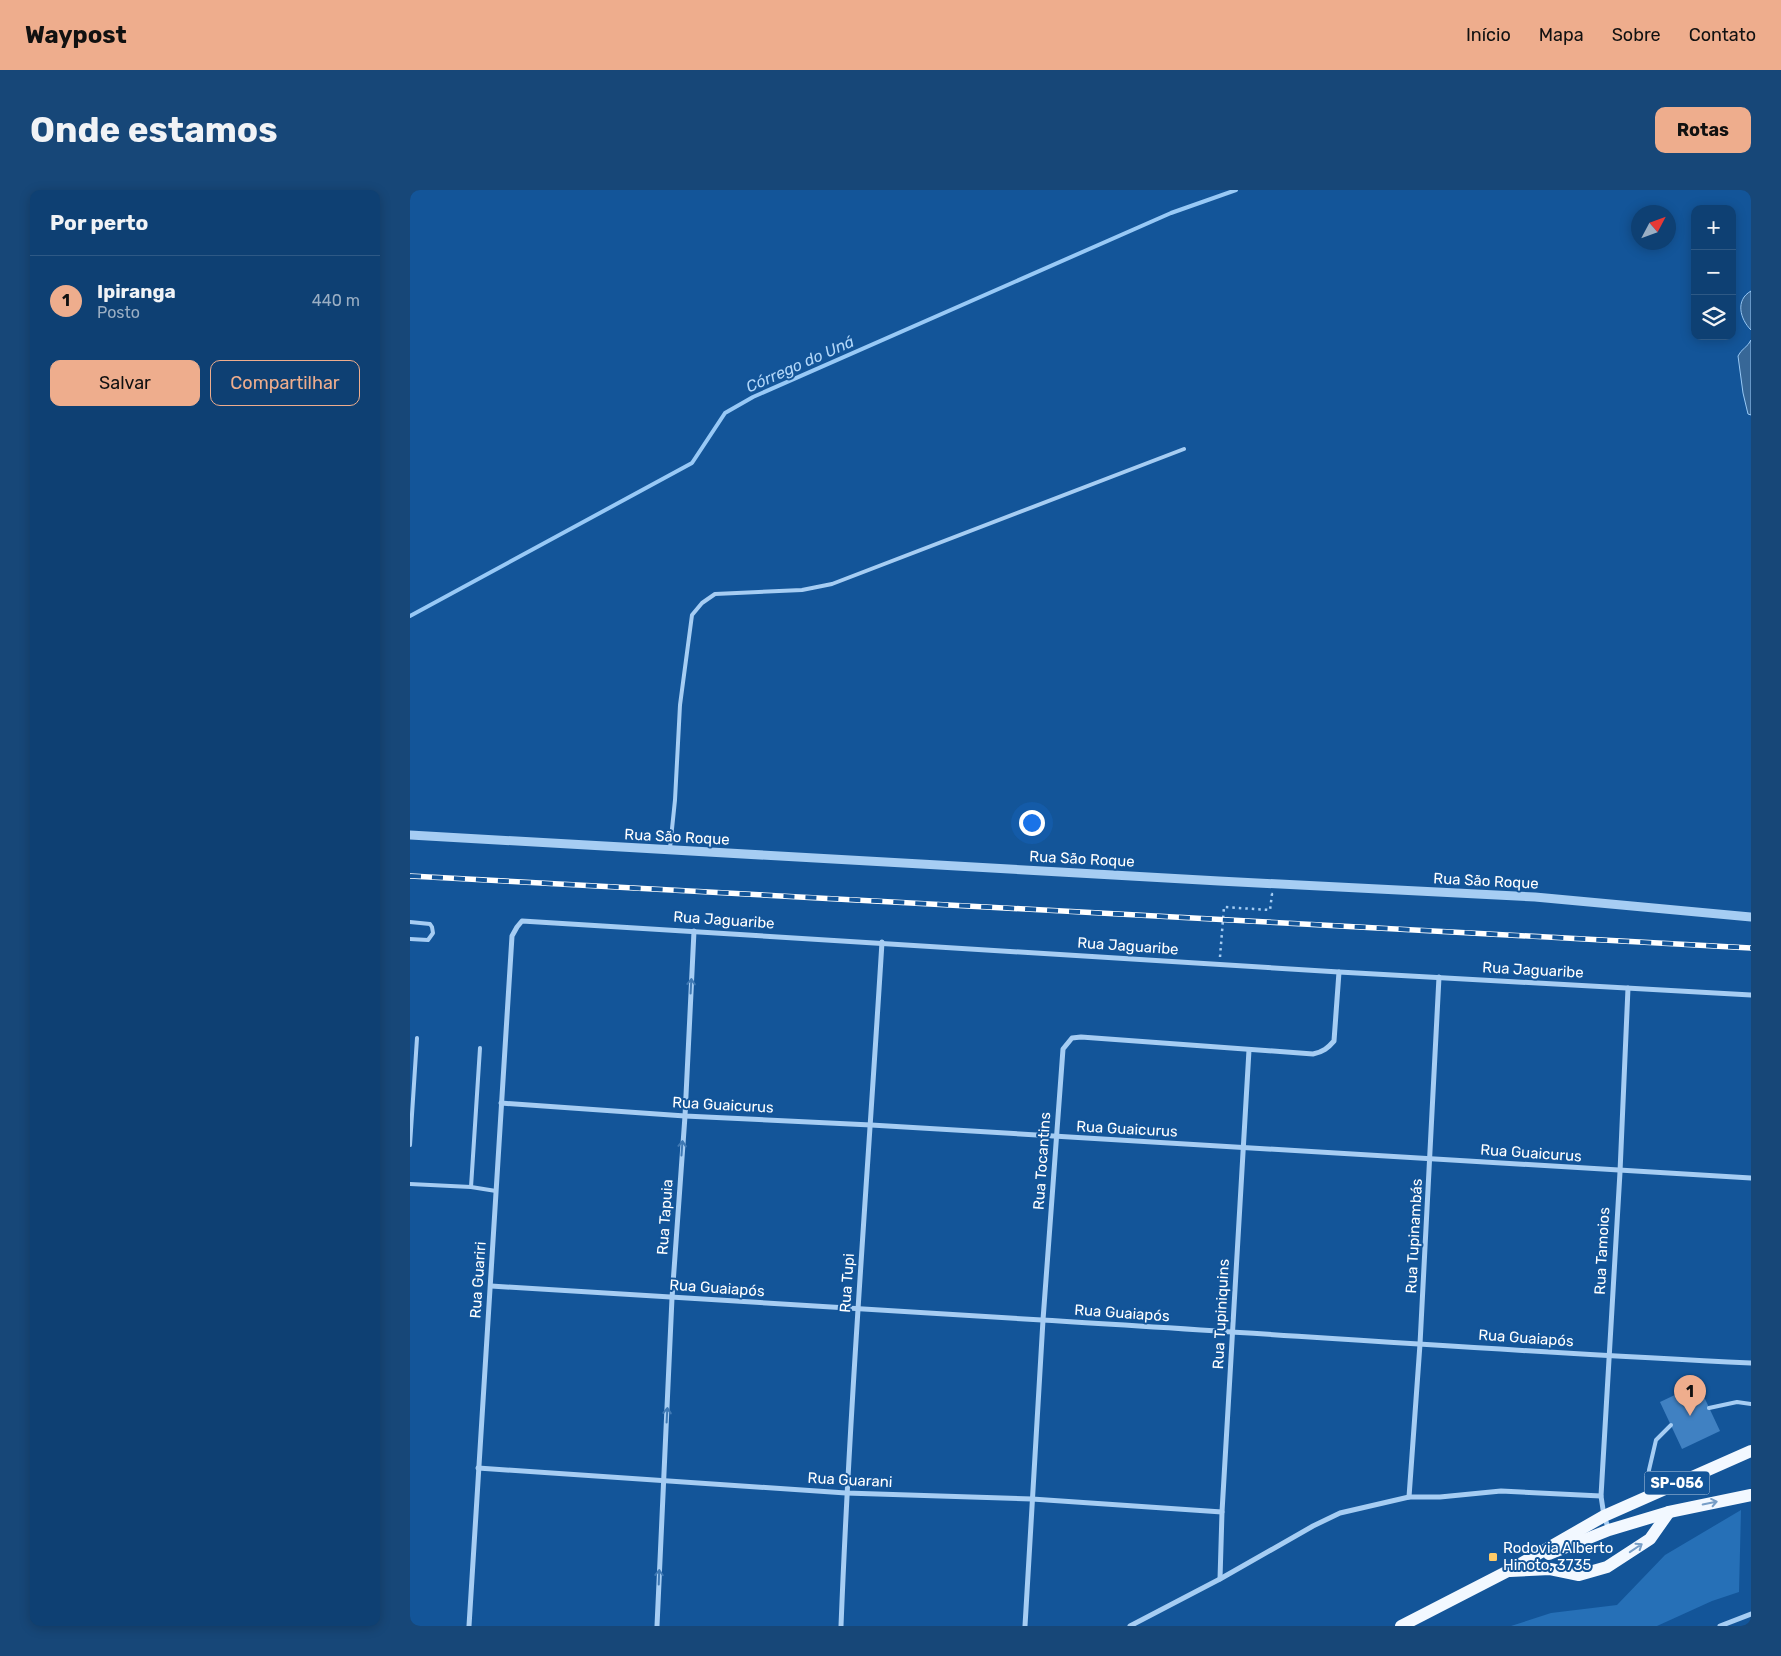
<!DOCTYPE html>
<html lang="pt">
<head>
<meta charset="utf-8">
<style>
  :root { --surface:#0e4073; --page:#174778; --text:#f1f3f6; --muted:#9bafc4; --line:#2e5985; --accent:#eead8d }
  body { margin:0; font-family:Rubik,sans-serif; background:var(--page); color:var(--text) }
  .controls { position:absolute; right:15px; top:15px; display:grid; overflow:hidden; border-radius:10px; box-shadow:0 2px 12px #0003 }
  .controls button { width:45px; height:45px; display:grid; place-items:center; padding:0; border:0; border-bottom:1px solid var(--line); background:var(--surface); color:var(--text); font:25px sans-serif }
  .compass { position:absolute; left:1221px; top:15px; width:45px; height:45px; border-radius:50%; background:var(--surface); box-shadow:0 2px 12px #0003; rotate:49deg }
  .you { position:absolute; left:621px; top:632px; width:18px; height:18px; margin:-12px; border:4px solid #fff; border-radius:50%; background:#1a73e8; box-shadow:0 0 0 8px #1a73e833 }
  .badge { display:grid; place-items:center; width:32px; height:32px; border-radius:50%; background:var(--accent); color:#111; font-size:16px; font-weight:700 }
  .pin { position:absolute; translate:-50% -41px; filter:drop-shadow(0 1px 2px #0008) }
  .pin::after { content:''; position:absolute; top:26px; width:18px; height:15px; background:inherit; clip-path:polygon(0 0,100% 0,50% 100%) }
  .list { margin:0; padding:0; list-style:none }
  h2 { display:flex; justify-content:space-between; align-items:center; height:65px; margin:0; padding:0 20px; font-size:21px }
  h2 small { font-size:16px; font-weight:400; color:var(--muted) }
  .list li { display:grid; grid-template-columns:32px 1fr auto; gap:15px; align-items:center; box-sizing:border-box; height:90px; padding:0 20px; border-top:1px solid var(--line) }
  .list b { display:block; font-size:19px; white-space:nowrap }
  .list p { margin:0; font-size:16px; white-space:nowrap; color:var(--muted) }
  .list em { font-size:16px; font-style:normal; color:var(--muted) }
  .actions { display:flex; gap:10px; padding:15px 20px }
  .actions a { flex:1; padding:11px 0; border:1px solid var(--accent); border-radius:10px; text-align:center; font-size:18px; color:var(--accent) }
  .actions .main { background:var(--accent); color:#111 }
  .icon { flex:none; width:28px; height:28px; fill:none; stroke:currentColor; stroke-width:2; stroke-linecap:round; stroke-linejoin:round }
  .map { position:relative; flex:none; width:1341px; height:1436px; overflow:hidden; border-radius:10px }
  header { display:flex; align-items:center; gap:30px; box-sizing:border-box; height:70px; padding:0 25px; background:var(--accent); color:#111 }
  header strong { font-size:24px }
  nav { display:flex; gap:28px; margin-inline-start:auto; font-size:18px }
  .intro { display:flex; align-items:center; justify-content:space-between; box-sizing:border-box; height:120px; padding:0 30px }
  h1 { margin:0; font-size:35px }
  .button { padding:12px 22px; border-radius:10px; background:var(--accent); color:#111; font-size:18px; font-weight:700 }
  main { display:flex; gap:30px; padding:0 30px }
  aside { flex:1; background:var(--surface); border-radius:10px; box-shadow:0 2px 12px #0003 }
  .map>svg:first-child { display:block }
  .green { fill:#2670b7 }
  .water { fill:#376797; stroke:#98c9f6 }
  .lines { fill:none; stroke-linecap:round; stroke-linejoin:round }
  .stream { stroke:#98c9f6; stroke-width:4 }
  .building { fill:#4081c2 }
  .path { stroke:#a6cdf3; stroke-width:2.5; stroke-dasharray:2.5 4; stroke-linecap:butt }
  .service { stroke:#a6cdf3; stroke-width:4 }
  .minor { stroke:#a6cdf3; stroke-width:5 }
  .tertiary { stroke:#a6cdf3; stroke-width:9 }
  .primary { stroke:#f2f8ff; stroke-width:12 }
  .rail-casing { stroke:#fff; stroke-width:5.5 }
  .rail { stroke:#135599; stroke-width:4; stroke-dasharray:11; stroke-linecap:butt }
  .oneway { stroke:#3f79b4 }
  .oneway2 { stroke:#779ec7 }
  .poi-dot { fill:#ffcb68; stroke:#135599; stroke-width:2 }
  .labels { text-anchor:middle; dominant-baseline:central; stroke-width:4; stroke-linejoin:round; paint-order:stroke }
  .shield { fill:#135599; stroke:#b8cce0; stroke-width:1 }
  .shield-label { font-size:14px; font-weight:bold; fill:#fff }
  .street-label { font-size:15px; fill:#fff; stroke:#135599 }
  .poi-label { font-size:15px; fill:#fff; stroke:#135599; text-anchor:start }
  .water-label { font-size:16px; font-style:italic; fill:#b2d7f9; stroke:#135599 }
</style>
</head>
<body>
<header>
<strong>Waypost</strong>
<nav><a>Início</a><a>Mapa</a><a>Sobre</a><a>Contato</a></nav>
</header>
<div class="intro"><h1>Onde estamos</h1><a class="button">Rotas</a></div>
<main>
<aside>
<h2>Por perto<small></small></h2>
<ul class="list">
<li><span class="badge">1</span><div><b>Ipiranga</b><p>Posto</p></div><em>440 m</em></li>
</ul>
<div class="actions"><a class="main">Salvar</a><a>Compartilhar</a></div>
</aside>
<div class="map">
<svg width="1341" height="1436" viewBox="0 0 1341 1436">
  <rect width="100%" height="100%" fill="#135599"/>
  <path class="green" d="M1331,1320l-2,82 -27,9 -55,25h-146l40,-13 66,-8 48,-50z"/>
  <g class="water">
    <path d="M1341,101v39c-11,-11 -16,-30 0,-39z"/>
    <path d="M1341,150v75l-3,-1 -5,-21 -5,-37c3,-7 10,-9 13,-16z"/>
  </g>
  <g class="lines">
    <path class="stream" d="M0,426l282,-153 33,-50 28,-16 418,-184 65,-23"/>
  </g>
  <path class="building" d="M1288,1194l22,47 -38,18 -22,-47z"/>
  <g class="lines">
    <path class="path" d="M810,767l4,-50 46,3 2,-16h-2"/>
    <g class="service">
      <path d="M260,658l5,-48 5,-95 12,-90 10,-12 13,-9 87,-4 30,-6 352,-135"/>
      <path d="M0,732l20,2 2,3 1,6 -5,7 -18,-1"/>
      <path d="M0,955l7,-107"/>
      <path d="M0,994l61,3 25,4"/>
      <path d="M61,997l9,-139"/>
      <path d="M1299,1218l28,-6 14,2"/>
      <path d="M1238,1303l1,-23 7,-30 15,-15"/>
    </g>
    <g class="minor">
      <path d="M91,913l184,13 186,9 880,53"/>
      <path d="M81,1096c183,12 367,23 551,34 236,14 472,32 709,43"/>
      <path d="M68,1278l368,25 186,6 190,13"/>
      <path d="M999,1307l11,-153 19,-367"/>
      <path d="M1199,1340l-5,-14 -3,-20 19,-324 8,-184"/>
      <path d="M810,1389l2,-67 27,-462"/>
      <path d="M59,1436l43,-690 5,-9 5,-6 817,51 412,23"/>
      <path d="M247,1436l15,-328 13,-182 9,-185"/>
      <path d="M431,1436c9,-228 27,-456 41,-684"/>
      <path d="M615,1436l18,-306 20,-271 9,-11 9,-1 232,17c10,-2 15,-6 21,-13l5,-69"/>
      <path d="M720,1436l90,-47 93,-53 27,-13 69,-16h31l61,-6 100,5"/>
      <path d="M1310,1436l31,-12"/>
    </g>
    <path class="tertiary" d="M0,645l809,46 316,16 216,20"/>
    <g class="primary">
      <path d="M1139,1364l60,-24 60,-18 82,-17"/>
      <path d="M1100,1381l40,-2 29,6 28,-8 43,-28 19,-27"/>
      <path d="M991,1436l107,-55 96,-55 147,-65"/>
    </g>
    <defs>
      <path id="rail" d="M0,686l1341,72"/>
    </defs>
    <use href="#rail" class="rail-casing"/>
    <use href="#rail" class="rail"/>
  </g>
  <defs><path id="oneway-shaft" d="M-6 0H5M1.5-3L5.5 0L1.5 3" fill="none" stroke-width="1.6" stroke-linecap="round" stroke-linejoin="round" transform="scale(1.25)"/></defs>
  <g class="oneway">
    <use href="#oneway-shaft" transform="translate(281 796) rotate(-87)"/>
    <use href="#oneway-shaft" transform="translate(272 958) rotate(-86)"/>
    <use href="#oneway-shaft" transform="translate(257 1225) rotate(-87)"/>
    <use href="#oneway-shaft" transform="translate(249 1387) rotate(-88)"/>
  </g>
  <g class="oneway2">
    <use href="#oneway-shaft" transform="translate(1300 1313) rotate(-12)"/>
    <use href="#oneway-shaft" transform="translate(1226 1358) rotate(-34)"/>
  </g>
  <rect class="poi-dot" x="1078" y="1362" width="10" height="10" rx="2.5"/>
  <g class="labels">
    <rect class="shield" x="1234.5" y="1281.5" width="65" height="23" rx="4"/>
    <g class="shield-label">
      <text x="1267" y="1293">SP-056</text>
    </g>
    <g class="street-label">
      <text transform="translate(267 647) rotate(3)">Rua São Roque</text>
      <text transform="translate(672 669) rotate(3)">Rua São Roque</text>
      <text transform="translate(1076 691) rotate(3)">Rua São Roque</text>
      <text transform="translate(314 730) rotate(4)">Rua Jaguaribe</text>
      <text transform="translate(718 756) rotate(4)">Rua Jaguaribe</text>
      <text transform="translate(1123 780) rotate(3)">Rua Jaguaribe</text>
      <text transform="translate(313 915) rotate(3)">Rua Guaicurus</text>
      <text transform="translate(717 939) rotate(3)">Rua Guaicurus</text>
      <text transform="translate(1121 963) rotate(4)">Rua Guaicurus</text>
      <text transform="translate(632 971) rotate(-86)">Rua Tocantins</text>
      <text transform="translate(255 1027) rotate(-86)">Rua Tapuia</text>
      <text transform="translate(1004 1046) rotate(-87)">Rua Tupinambás</text>
      <text transform="translate(1192 1061) rotate(-87)">Rua Tamoios</text>
      <text transform="translate(68 1090) rotate(-86)">Rua Guariri</text>
      <text transform="translate(437 1093) rotate(-86)">Rua Tupi</text>
      <text transform="translate(307 1098) rotate(4)">Rua Guaiapós</text>
      <text transform="translate(712 1123) rotate(4)">Rua Guaiapós</text>
      <text transform="translate(811 1124) rotate(-87)">Rua Tupiniquins</text>
      <text transform="translate(1116 1148) rotate(4)">Rua Guaiapós</text>
      <text transform="translate(440 1290) rotate(3)">Rua Guarani</text>
    </g>
    <g class="poi-label">
      <text x="1093" y="1358">Rodovia Alberto<tspan x="1093" dy="17">Hinoto, 3735</tspan></text>
    </g>
    <g class="water-label">
      <text transform="translate(390 174) rotate(-24)">Córrego do Uná</text>
    </g>
  </g>
</svg>
<div class="controls">
<button>+</button>
<button>−</button>
<button><svg class="icon" aria-label="layers" viewBox="0 0 24 24"><path d="M12 4l9 5-9 5-9-5zM3 14l9 5 9-5"/></svg></button>
</div>
<svg class="compass" viewBox="-18 -18 36 36"><path d="M0-13l5 13h-10z" fill="#e53935"/><path d="M0 13l5-13h-10z" fill="#9bafc4"/></svg>
<div class="you"></div>
<div class="pin badge" style="left:1280px;top:1226px">1</div>
</div>
</main>
</body>
</html>
